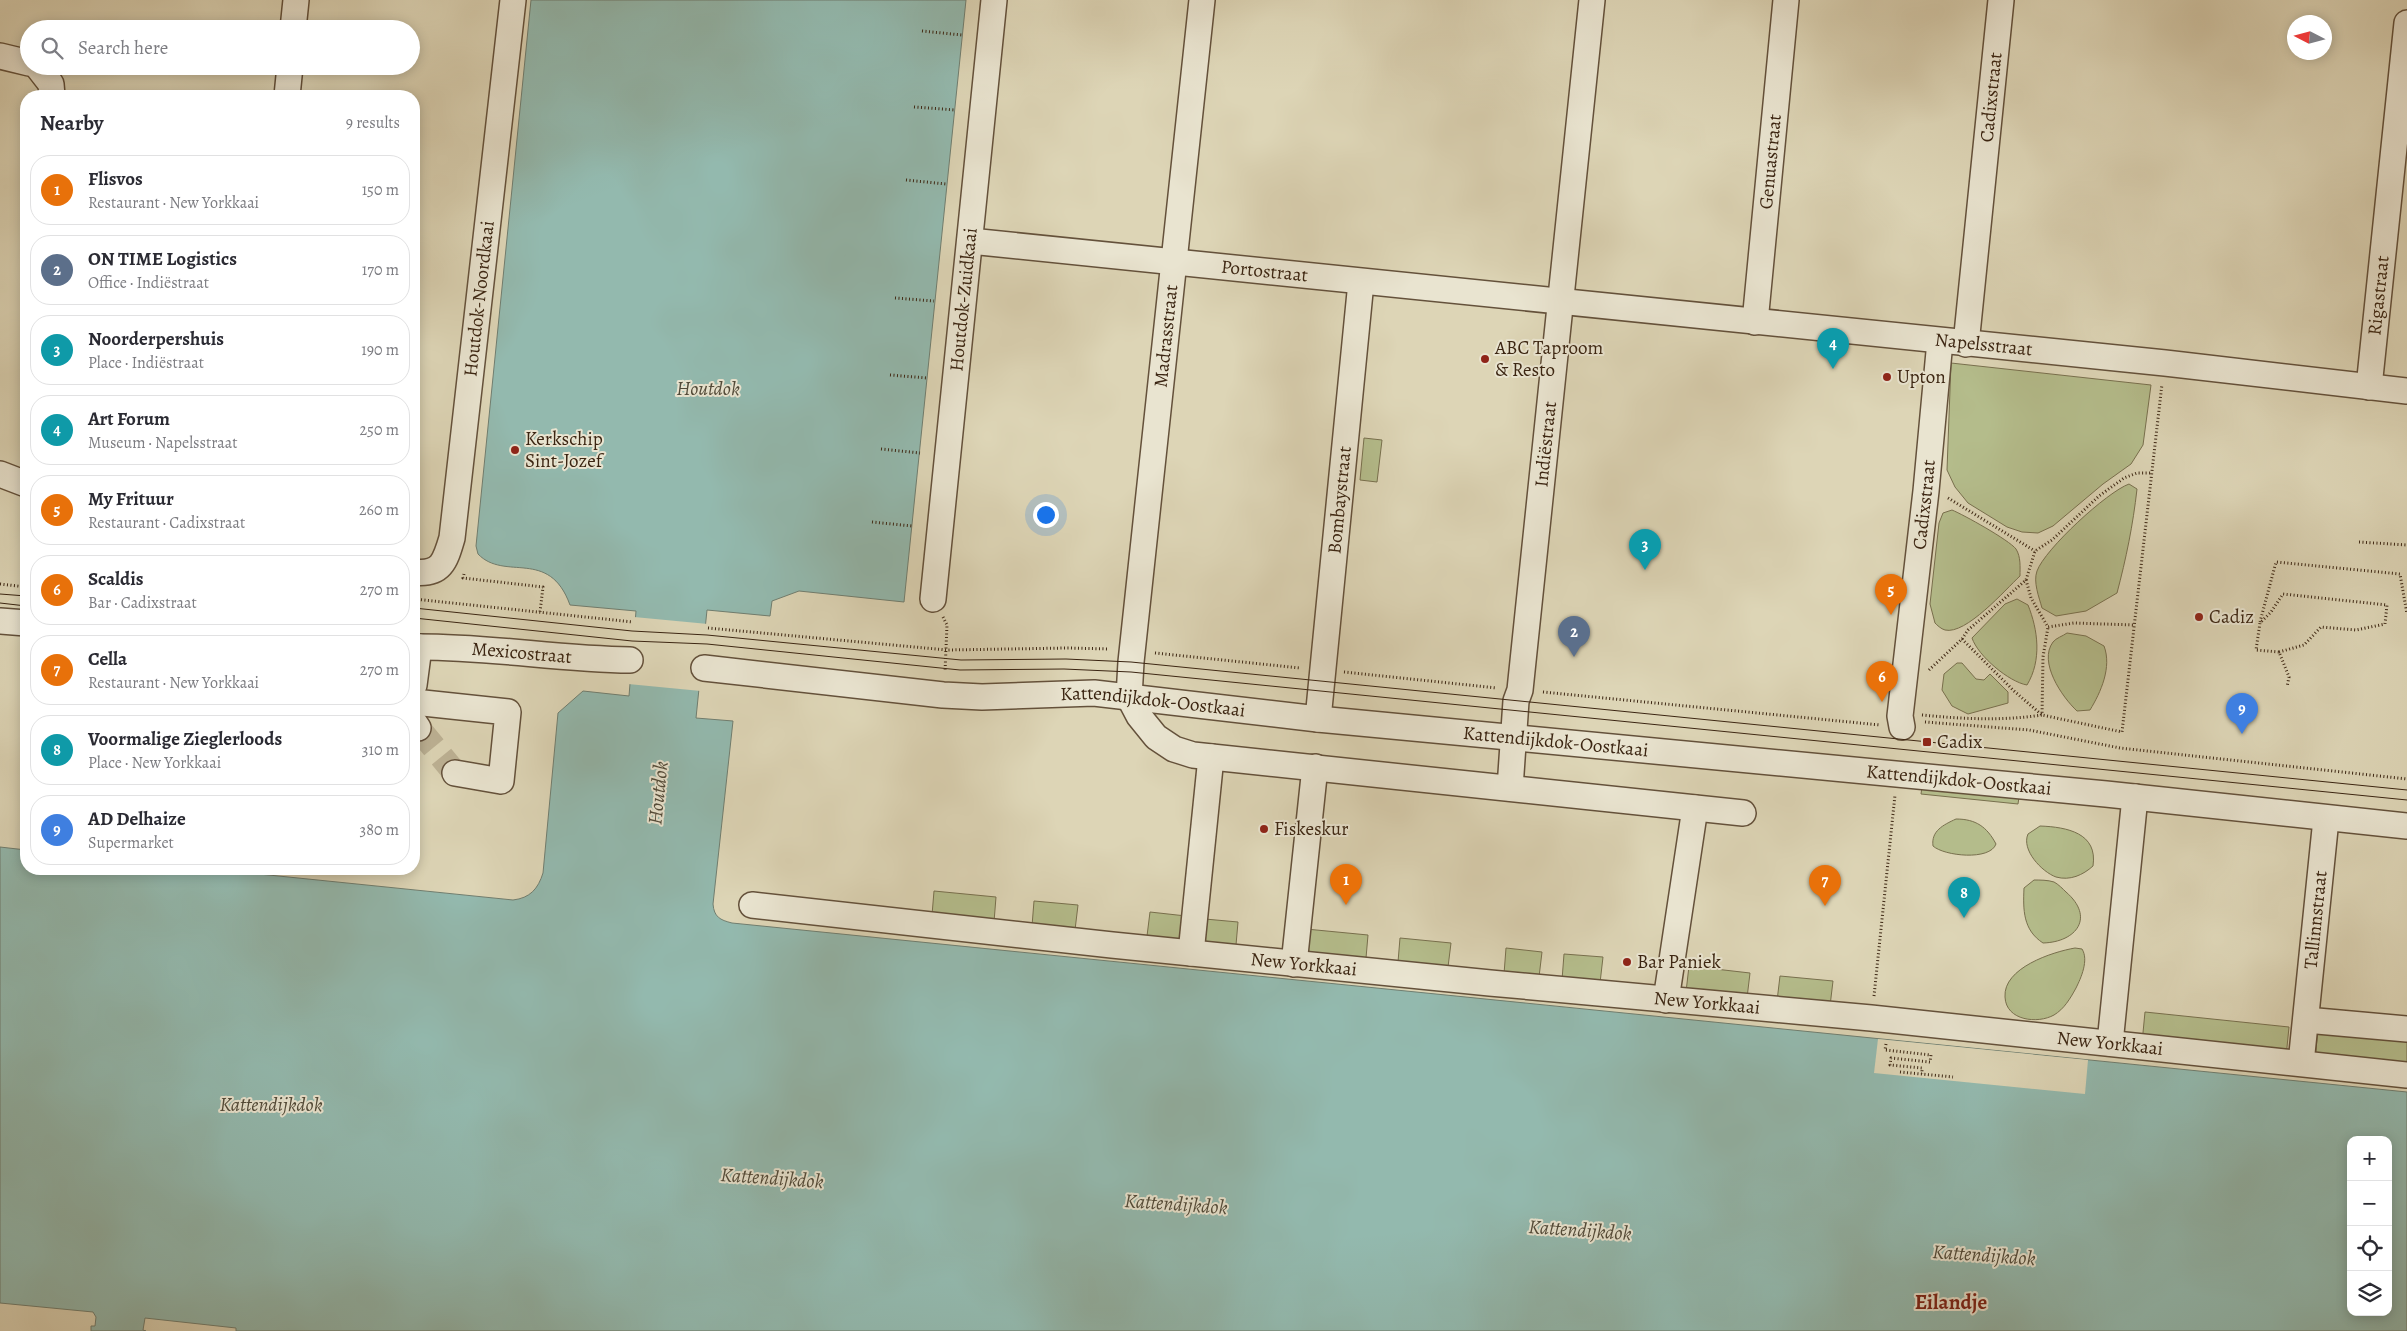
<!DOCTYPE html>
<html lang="en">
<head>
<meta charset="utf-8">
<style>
  :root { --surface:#fff; --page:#f2f2f3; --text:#2b2b33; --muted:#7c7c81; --line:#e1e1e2; --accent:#7c3aed }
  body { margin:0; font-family:Alegreya,serif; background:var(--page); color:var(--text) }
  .controls { position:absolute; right:15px; bottom:15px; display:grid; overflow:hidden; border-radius:10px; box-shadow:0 2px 12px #0003 }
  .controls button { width:45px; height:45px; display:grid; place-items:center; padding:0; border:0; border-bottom:1px solid var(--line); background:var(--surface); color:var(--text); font:25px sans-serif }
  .compass { position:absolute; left:2287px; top:15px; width:45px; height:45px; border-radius:50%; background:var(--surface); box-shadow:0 2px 12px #0003; rotate:276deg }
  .you { position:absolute; left:1045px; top:514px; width:18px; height:18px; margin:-12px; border:4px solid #fff; border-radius:50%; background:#1a73e8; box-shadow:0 0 0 8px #1a73e833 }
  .badge { display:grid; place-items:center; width:32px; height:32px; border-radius:50%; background:var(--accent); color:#fff; font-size:16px; font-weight:700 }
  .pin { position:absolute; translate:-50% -41px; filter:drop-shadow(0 1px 2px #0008) }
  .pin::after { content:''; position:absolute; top:26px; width:18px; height:15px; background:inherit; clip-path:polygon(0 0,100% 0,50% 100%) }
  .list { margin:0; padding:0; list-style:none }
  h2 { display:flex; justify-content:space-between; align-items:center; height:65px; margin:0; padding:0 20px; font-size:21px }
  h2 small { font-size:16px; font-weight:400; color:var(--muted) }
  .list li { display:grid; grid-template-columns:32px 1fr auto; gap:15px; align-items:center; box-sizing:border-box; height:70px; margin:0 10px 10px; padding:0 10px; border:1px solid var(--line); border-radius:20px }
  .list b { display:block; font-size:19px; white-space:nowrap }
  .list p { margin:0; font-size:16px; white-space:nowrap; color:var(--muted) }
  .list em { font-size:16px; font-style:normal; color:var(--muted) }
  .icon { flex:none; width:28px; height:28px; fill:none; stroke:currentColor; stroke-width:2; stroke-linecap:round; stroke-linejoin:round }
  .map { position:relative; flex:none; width:2407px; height:1331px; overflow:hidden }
  .search { position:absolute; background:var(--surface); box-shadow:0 2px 12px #0003; left:20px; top:20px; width:400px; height:55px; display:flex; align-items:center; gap:12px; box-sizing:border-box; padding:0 18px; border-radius:28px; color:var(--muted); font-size:19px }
  .panel { position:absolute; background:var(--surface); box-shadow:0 2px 12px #0003; left:20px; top:90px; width:400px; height:785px; border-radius:20px }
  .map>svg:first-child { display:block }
  .green { fill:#b4bc8b; stroke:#78704e }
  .water { fill:#93b9ae; stroke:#707e70; fill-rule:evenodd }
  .pier { fill:#ddd5b6 }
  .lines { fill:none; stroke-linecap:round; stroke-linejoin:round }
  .minor-tunnel { stroke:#bdb295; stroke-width:25; stroke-dasharray:25 12; stroke-linecap:butt }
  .minor-casing { stroke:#64513b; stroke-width:28 }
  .path { stroke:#3b2512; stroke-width:3; stroke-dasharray:1 2.5; stroke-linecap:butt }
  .minor { stroke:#e9e4d0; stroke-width:25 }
  .tram { stroke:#3b2512; stroke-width:1 }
  .poi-dot { fill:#8f2418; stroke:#e9e4d0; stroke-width:2 }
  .labels { text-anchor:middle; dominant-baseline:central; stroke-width:4; stroke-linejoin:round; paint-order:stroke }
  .street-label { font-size:19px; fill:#3b2512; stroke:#e9e4d0 }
  .poi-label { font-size:19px; fill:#3b2512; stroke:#e9e4d0; text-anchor:start }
  .water-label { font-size:20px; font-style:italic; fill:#514a39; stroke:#e9e4d0 }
  .quarter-label { font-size:21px; font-weight:bold; fill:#7a1f14; stroke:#e9e4d0 }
</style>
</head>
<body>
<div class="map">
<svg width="2407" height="1331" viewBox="0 0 2407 1331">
  <rect width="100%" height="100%" fill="#ddd5b6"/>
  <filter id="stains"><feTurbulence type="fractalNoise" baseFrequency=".004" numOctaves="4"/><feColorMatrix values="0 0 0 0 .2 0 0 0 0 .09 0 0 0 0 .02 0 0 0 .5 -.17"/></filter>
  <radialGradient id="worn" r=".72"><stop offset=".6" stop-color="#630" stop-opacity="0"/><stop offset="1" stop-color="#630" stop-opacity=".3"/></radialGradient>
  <g class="green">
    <path d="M1951,363l200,22 -8,60 -12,19 -28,20 -50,42 -15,7 -16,-1 -15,-5 -39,-24 -13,-16 -8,-17z"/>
    <path d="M1364,438l18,2 -5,42 -17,-2z"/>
    <path d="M2129,484l8,5c-4,36 -11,70 -20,104l-31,18 -30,5 -14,-8c-3,-11 -9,-26 -5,-37 8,-22 70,-79 92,-87z"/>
    <path d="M1952,510c12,5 57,30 64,39 5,8 4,18 4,27 -15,14 -54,59 -75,54 -4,-1 -8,-5 -10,-7l-5,-19 9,-81 4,-10z"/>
    <path d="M2017,599l11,6c10,25 14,55 -1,80 -18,-3 -49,-29 -55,-47l33,-34z"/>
    <path d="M2067,633l19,3 18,10c8,21 -3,46 -14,64l-13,1c-15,-14 -39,-49 -24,-69 3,-4 10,-6 14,-9z"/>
    <path d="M1957,663h5l14,16 8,1 6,-6 18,18v11l-40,11 -16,-8 -10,-16 2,-16z"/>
    <path d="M1922,787l97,10 -1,7 -97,-10z"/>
    <path d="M1956,819c20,0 31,8 40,25 -6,17 -52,12 -63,2 -2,-15 10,-21 23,-27z"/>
    <path d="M2040,826c27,1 58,7 53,40 -10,9 -23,15 -37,11 -14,-5 -35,-27 -28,-43z"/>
    <path d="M2034,880c6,0 14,0 20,2 4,2 9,7 12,10 29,25 11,50 -23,51 -20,-13 -20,-33 -19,-55z"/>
    <path d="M934,891l62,6 -2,25 -62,-7z"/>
    <path d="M1034,901l44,4 -3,25 -43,-4z"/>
    <path d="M1150,912l36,4 -3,24 -36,-4z"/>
    <path d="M1205,919l33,3 -2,23 -32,-3z"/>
    <path d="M1306,929l62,6 -2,23 -62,-6z"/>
    <path d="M1400,938l51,5 -3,24 -50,-5z"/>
    <path d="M1506,948l36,4 -3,25 -35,-3z"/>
    <path d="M2075,948l7,1c7,11 -1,29 -6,39 -6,11 -12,21 -22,27 -16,9 -48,6 -49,-18 -2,-29 47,-45 70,-49z"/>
    <path d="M1564,954l39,3 -3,26 -38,-3z"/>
    <path d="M1689,966l61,7 -3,25 -61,-6z"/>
    <path d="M1780,976l53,5 -3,25 -53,-5z"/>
    <path d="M2145,1012l144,15 -3,30 -144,-14z"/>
    <path d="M2318,1029l89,9v31l-92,-9z"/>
  </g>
  <path class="water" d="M531,0h435l-62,602 -105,-11 -27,10 -2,15 -63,-6 -11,108 37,3 -20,183c1,13 7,16 19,19l1675,169v239h-2171v-3l-91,-10 -2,12 3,1h-55v-5h4l1,-9 -3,-5 -93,-9v-456l26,3v19h184l303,31c17,-2 25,-11 30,-27l15,-160 25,-22 46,5 7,-85 -66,-6c-21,-58 -65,-23 -92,-51l-2,-8zM2351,1140h37v172h-37z"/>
  <g class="pier">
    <path d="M634,617l74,7 -7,67 -73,-7z"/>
    <path d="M1878,1039l210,21 -3,34 -211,-21z"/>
  </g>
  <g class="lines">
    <path class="minor-tunnel" d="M418,728l37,45"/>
    <defs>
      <g id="minor">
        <path d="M1202,0l-71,662 -2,35 10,19 17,21 18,12 19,6 550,58"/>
        <path d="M293,29l3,-29"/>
        <path d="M0,56l29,7"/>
        <path d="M37,66l14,18 1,12"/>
        <path d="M287,96l3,-30"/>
        <path id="s1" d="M970,241l1195,122 242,28"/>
        <path id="s2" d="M1755,322l31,-322"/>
        <path id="s3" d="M1966,344l35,-344"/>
        <path id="s4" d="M2369,387l38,-364"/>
        <path d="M0,474l26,10"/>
        <path id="s5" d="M414,572c27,3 31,-10 38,-34l61,-538"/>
        <path id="s6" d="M933,599l61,-599"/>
        <path d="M0,621l26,2"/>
        <path id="s7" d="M414,647c72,-1 143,12 216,13"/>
        <path id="s8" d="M704,668l239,27 39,2 112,-4 224,26 788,75 301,32"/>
        <path d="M414,685l5,-38"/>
        <path d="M414,702l94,10 -7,69 -46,-8"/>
        <path id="s9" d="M1318,719l43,-437"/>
        <path d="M414,722l4,6"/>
        <path id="s10" d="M1902,727l-2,-11 26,-225 14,-150"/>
        <path id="s11" d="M1510,788l6,-87 4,-11 72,-690"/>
        <path id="s12" d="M752,905l360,40 378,38 381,35 536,57"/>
        <path d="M1191,953l20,-196"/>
        <path d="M1294,964l21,-197"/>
        <path d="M1666,1000l29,-192"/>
        <path d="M2306,1020l101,9"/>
        <path d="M2110,1043l25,-246"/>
        <path id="s13" d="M2301,1063l25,-244"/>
      </g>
    </defs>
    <use href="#minor" class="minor-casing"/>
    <g class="path">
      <path d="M922,31l40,4"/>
      <path d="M914,107l41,3"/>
      <path d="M906,180l40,4"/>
      <path d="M895,298l39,3"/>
      <path d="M890,375l37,3"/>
      <path d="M881,449l39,4"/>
      <path d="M1948,498l87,53"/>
      <path d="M872,522l40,4"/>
      <path d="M2359,542l48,3"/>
      <path d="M464,574l-1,4 80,9 -3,25"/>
      <path d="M2026,580l5,18 17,29 26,-4 60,2"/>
      <path d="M0,584l26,3"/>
      <path d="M414,599l219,23"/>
      <path d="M943,617l4,8 -2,47"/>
      <path d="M2260,622l16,-60 124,12 7,40"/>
      <path d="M708,628l239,22 121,-2 41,1"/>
      <path d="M1962,639l52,52 28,24 80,17 40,-348"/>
      <path d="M2279,652l25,-7 17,-18 35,3 29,-6 2,-19 -104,-11 -12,18 -11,11 -4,27 23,2 10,25 -2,10"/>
      <path d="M1155,653l145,15"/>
      <path d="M1929,670l33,-31 6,-9 58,-50 9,-29 17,-11 47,-44 25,-18 13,-5h15"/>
      <path d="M1344,672l153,16"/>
      <path d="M1543,692l337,33"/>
      <path d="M1922,715c41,4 79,6 120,0l1,-58 5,-30"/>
      <path d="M1925,722l104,8 91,18 287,31"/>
      <path d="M1874,996l21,-201"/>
      <path d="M1886,1044l-1,6 46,5 -1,7 -39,-4 -1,7 32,3v6"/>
      <path d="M1900,1072l53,5"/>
    </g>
    <use href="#minor" class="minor"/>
    <g class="tram">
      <path d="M0,594l26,2"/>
      <path d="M0,603l26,3"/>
      <path d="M414,608l218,23 75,4 254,25 105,-1 65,3 1276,128"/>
      <path d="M414,618l218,23 75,3 253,26 104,-1 67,3 1276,128"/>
    </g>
  </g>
  <g class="poi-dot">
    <circle cx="1485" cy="359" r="5"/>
    <circle cx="1887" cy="377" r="5"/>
    <circle cx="515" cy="450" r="5"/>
    <circle cx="2199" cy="617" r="5"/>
    <rect x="1922" y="737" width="10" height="10" rx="2.5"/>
    <circle cx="1264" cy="829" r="5"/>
    <circle cx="1627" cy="962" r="5"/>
  </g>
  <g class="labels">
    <g class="street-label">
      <text stroke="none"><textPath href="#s3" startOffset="248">Cadixstraat</textPath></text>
      <text stroke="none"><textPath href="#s2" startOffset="161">Genuastraat</textPath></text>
      <text stroke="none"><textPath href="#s1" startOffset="296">Portostraat</textPath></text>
      <text stroke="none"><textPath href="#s4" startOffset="92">Rigastraat</textPath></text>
      <text stroke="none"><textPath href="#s5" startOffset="299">Houtdok-Noordkaai</textPath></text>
      <text stroke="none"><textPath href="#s6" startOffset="301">Houtdok-Zuidkaai</textPath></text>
      <text transform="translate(1166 336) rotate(-84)">Madrasstraat</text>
      <text stroke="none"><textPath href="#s1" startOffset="1019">Napelsstraat</textPath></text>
      <text stroke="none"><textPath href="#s11" startOffset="346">Indiëstraat</textPath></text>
      <text stroke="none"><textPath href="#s9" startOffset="220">Bombaystraat</textPath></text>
      <text stroke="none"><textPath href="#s10" startOffset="224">Cadixstraat</textPath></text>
      <text stroke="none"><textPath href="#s7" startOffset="108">Mexicostraat</textPath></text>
      <text stroke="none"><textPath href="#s8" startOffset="451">Kattendijkdok-Oostkaai</textPath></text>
      <text stroke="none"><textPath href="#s8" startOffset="856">Kattendijkdok-Oostkaai</textPath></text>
      <text stroke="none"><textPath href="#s8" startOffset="1261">Kattendijkdok-Oostkaai</textPath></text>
      <text stroke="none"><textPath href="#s13" startOffset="144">Tallinnstraat</textPath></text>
      <text stroke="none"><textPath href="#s12" startOffset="555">New Yorkkaai</textPath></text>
      <text stroke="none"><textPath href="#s12" startOffset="960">New Yorkkaai</textPath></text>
      <text stroke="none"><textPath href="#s12" startOffset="1365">New Yorkkaai</textPath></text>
    </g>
    <g class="poi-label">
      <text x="1495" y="348">ABC Taproom<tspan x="1495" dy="22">&amp; Resto</tspan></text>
      <text x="1897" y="377">Upton</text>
      <text x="525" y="439">Kerkschip<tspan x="525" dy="22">Sint-Jozef</tspan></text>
      <text x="2209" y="617">Cadiz</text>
      <text x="1937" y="742">Cadix</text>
      <text x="1274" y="829">Fiskeskur</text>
      <text x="1637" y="962">Bar Paniek</text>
    </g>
    <g class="water-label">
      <text x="708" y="388">Houtdok</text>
      <text transform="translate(658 793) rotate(-84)">Houtdok</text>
      <text x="271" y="1104">Kattendijkdok</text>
      <text transform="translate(772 1178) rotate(4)">Kattendijkdok</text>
      <text transform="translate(1176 1204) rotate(4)">Kattendijkdok</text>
      <text transform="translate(1580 1230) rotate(4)">Kattendijkdok</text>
      <text transform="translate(1984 1255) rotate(4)">Kattendijkdok</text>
    </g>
    <g class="quarter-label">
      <text x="1951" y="1302">Eilandje</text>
    </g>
  </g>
  <rect width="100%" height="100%" filter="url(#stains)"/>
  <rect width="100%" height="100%" fill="url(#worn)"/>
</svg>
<div class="controls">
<button>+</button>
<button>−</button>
<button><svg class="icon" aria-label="locate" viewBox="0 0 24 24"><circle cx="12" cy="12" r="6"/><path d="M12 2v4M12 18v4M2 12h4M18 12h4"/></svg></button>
<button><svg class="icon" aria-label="layers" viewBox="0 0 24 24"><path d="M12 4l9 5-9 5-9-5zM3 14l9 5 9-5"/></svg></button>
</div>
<svg class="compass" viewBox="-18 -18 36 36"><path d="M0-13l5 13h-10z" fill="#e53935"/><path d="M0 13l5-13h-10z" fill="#7c7c81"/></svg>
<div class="you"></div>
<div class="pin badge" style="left:1346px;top:905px;background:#e8710a">1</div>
<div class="pin badge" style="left:1574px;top:657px;background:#5c6f8a">2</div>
<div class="pin badge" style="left:1645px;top:570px;background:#0f9aa8">3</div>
<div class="pin badge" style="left:1833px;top:369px;background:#0f9aa8">4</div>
<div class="pin badge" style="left:1891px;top:615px;background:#e8710a">5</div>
<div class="pin badge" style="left:1882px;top:702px;background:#e8710a">6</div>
<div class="pin badge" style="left:1825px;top:906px;background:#e8710a">7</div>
<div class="pin badge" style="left:1964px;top:918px;background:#0f9aa8">8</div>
<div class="pin badge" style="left:2242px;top:734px;background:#3f7fe0">9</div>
<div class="search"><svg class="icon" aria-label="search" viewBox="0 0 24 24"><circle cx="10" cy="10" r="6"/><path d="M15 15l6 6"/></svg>Search here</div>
<section class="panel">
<h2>Nearby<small>9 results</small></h2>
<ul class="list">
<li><span class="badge" style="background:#e8710a">1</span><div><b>Flisvos</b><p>Restaurant · New Yorkkaai</p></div><em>150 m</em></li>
<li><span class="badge" style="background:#5c6f8a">2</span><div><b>ON TIME Logistics</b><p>Office · Indiëstraat</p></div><em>170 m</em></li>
<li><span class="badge" style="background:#0f9aa8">3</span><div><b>Noorderpershuis</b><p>Place · Indiëstraat</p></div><em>190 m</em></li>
<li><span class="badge" style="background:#0f9aa8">4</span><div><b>Art Forum</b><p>Museum · Napelsstraat</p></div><em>250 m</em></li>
<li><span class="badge" style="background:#e8710a">5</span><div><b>My Frituur</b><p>Restaurant · Cadixstraat</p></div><em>260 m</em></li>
<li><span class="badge" style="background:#e8710a">6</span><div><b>Scaldis</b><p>Bar · Cadixstraat</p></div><em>270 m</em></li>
<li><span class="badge" style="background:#e8710a">7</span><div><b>Cella</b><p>Restaurant · New Yorkkaai</p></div><em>270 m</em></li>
<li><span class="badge" style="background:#0f9aa8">8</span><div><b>Voormalige Zieglerloods</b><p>Place · New Yorkkaai</p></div><em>310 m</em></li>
<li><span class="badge" style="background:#3f7fe0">9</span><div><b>AD Delhaize</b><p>Supermarket</p></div><em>380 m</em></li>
</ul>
</section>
</div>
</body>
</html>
